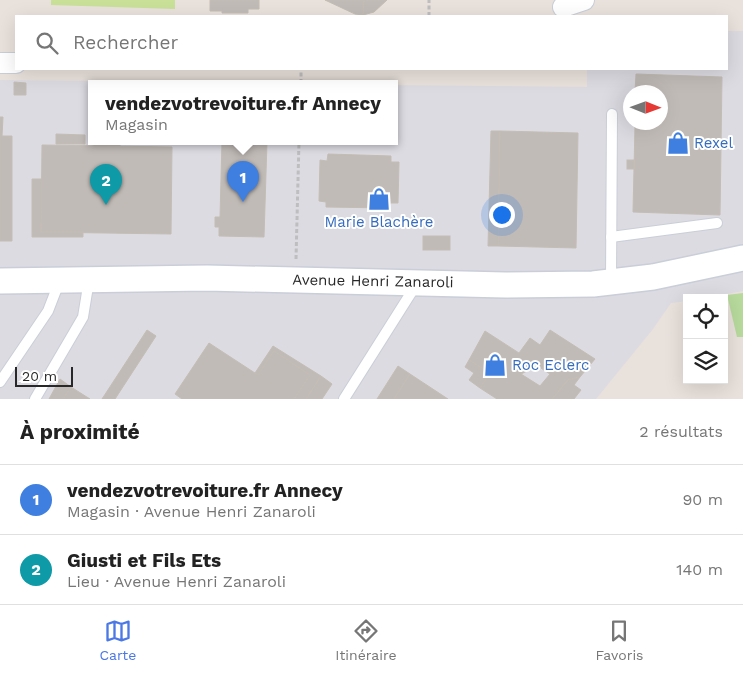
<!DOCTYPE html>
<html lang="fr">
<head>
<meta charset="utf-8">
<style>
  :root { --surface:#fff; --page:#f2f2f2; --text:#222; --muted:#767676; --line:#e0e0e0; --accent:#4b78e5 }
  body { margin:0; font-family:"Work Sans",sans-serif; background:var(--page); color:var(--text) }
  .controls { position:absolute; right:15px; bottom:15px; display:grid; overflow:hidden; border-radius:0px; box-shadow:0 5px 20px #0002 }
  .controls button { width:45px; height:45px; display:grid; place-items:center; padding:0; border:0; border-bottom:1px solid var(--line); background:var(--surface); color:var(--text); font:25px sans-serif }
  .compass { position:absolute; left:623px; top:85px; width:45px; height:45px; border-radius:50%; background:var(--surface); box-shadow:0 5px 20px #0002; rotate:91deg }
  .scale { position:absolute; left:15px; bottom:12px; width:58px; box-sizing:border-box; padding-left:5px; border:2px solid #282828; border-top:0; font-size:14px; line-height:18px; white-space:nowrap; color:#282828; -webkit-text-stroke:4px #fff; paint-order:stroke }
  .you { position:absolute; left:501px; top:214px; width:18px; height:18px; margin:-12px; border:4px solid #fff; border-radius:50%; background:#1a73e8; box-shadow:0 0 0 8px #1a73e833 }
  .badge { display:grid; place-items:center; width:32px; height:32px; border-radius:50%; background:var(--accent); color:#fff; font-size:16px; font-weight:700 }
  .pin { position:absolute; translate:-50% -41px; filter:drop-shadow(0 1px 2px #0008) }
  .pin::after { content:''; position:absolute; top:26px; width:18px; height:15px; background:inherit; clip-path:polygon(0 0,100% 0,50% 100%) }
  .popup { position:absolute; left:88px; top:80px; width:310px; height:65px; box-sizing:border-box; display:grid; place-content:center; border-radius:0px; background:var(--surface); filter:drop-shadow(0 1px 4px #0005); font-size:16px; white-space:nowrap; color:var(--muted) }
  .popup b { font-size:19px; color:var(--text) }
  .popup::after { content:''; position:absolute; left:50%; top:100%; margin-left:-10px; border:10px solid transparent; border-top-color:var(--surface) }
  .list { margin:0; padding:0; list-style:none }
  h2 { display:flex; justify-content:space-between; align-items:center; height:65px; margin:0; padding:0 20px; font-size:21px }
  h2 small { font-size:16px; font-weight:400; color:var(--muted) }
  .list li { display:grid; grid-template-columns:32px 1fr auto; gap:15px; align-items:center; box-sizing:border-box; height:70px; padding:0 20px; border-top:1px solid var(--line) }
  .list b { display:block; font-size:19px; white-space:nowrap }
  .list p { margin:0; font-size:16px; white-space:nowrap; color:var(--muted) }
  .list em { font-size:16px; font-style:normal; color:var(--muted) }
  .icon { flex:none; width:28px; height:28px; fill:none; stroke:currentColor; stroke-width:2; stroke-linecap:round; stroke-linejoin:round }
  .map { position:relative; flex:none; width:743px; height:399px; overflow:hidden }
  .search { position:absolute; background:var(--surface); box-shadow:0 5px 20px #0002; left:15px; right:15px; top:15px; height:55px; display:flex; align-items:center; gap:12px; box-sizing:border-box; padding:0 18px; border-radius:0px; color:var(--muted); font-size:19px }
  .sheet { height:205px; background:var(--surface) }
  nav { display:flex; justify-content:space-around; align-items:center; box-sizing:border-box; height:70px; border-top:1px solid var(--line); background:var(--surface); font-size:14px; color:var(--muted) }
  nav a { display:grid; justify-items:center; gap:2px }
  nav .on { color:var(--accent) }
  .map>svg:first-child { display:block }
  .industrial { fill:#dcdbe2; fill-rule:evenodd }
  .green { fill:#b8da9d }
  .pitch { fill:#c9e099 }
  .building { fill:#c1bbb7; stroke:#c4bdb5; fill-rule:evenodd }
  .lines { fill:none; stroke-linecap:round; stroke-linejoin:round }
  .service-casing { stroke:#c9ced8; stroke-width:12 }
  .minor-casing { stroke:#c9ced8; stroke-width:22 }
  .tertiary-casing { stroke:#c9ced8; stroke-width:28 }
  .path { stroke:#bebebe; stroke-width:3; stroke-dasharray:4 2.5; stroke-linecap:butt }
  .service { stroke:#fff; stroke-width:10 }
  .minor { stroke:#fff; stroke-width:20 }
  .tertiary { stroke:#fff; stroke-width:25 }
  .labels { text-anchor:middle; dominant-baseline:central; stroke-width:4; stroke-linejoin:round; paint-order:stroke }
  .shop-label { font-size:15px; fill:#366cbe; stroke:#fff; text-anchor:start }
  .street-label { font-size:15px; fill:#282828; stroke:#fff }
</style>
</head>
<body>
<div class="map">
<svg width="743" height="399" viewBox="0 0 743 399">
  <rect width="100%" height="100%" fill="#e9e1db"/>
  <path class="industrial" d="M727,31h16v260l-40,7h-16v3l-16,2 -18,26 -57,70h-596v-319l289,3h-197v58h302v-56l193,2v-18h140zM630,92h30v30h-30z"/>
  <path class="green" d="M743,293v44h-6l-10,-42z"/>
  <path class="pitch" d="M51,0h124v9l-124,-4z"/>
  <g class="building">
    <path d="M210,0h49v9h-11v4h-26v-2h-12z"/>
    <path d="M325,0h39l-1,15 -8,-1z"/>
    <path d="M364,0h23l-13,12 -11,3z"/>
    <path d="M636,74l86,3 -2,138 -87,-3 2,-86h6v-4h19v-30h-25z"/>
    <path d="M14,82l12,1v12h-12z"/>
    <path d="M0,117h3l-1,19h10v105h-12z"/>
    <path d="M491,131h9l-2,115h-10z"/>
    <path d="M500,131l78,2 -2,115 -78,-2z"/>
    <path d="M56,134l29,1v9h-29z"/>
    <path d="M94,141h26v5h-27z"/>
    <path d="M222,141h45l-3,96 -45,-1v-9h-4v-10h5z"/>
    <path d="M42,145l130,2 -1,87 -130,-2z"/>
    <path d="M328,154l63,2v6h8l-1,41h-8l-1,5 -63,-1v-5l-7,-1 1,-41 7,1z"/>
    <rect x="627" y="160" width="7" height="9"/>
    <path d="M32,179h10l-1,53h42v5h-51z"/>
    <rect x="423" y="236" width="27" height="14"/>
    <path d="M147,330l9,6 -41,63h-13z"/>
    <path d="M550,330l45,29 -15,18 -12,3 -16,19h-55l-17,-11 10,-15 -21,-13 16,-29 34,22 11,-15 10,7zM530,361l20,13 -10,12 -19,-12 8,-4z"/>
    <path d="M209,343l49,32 16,-24 36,24 -16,24h-112l-7,-5z"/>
    <path d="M273,346l48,30 -15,23h-12l16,-24 -36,-24 -16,24 -3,-2z"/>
    <path d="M469,360l21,13 -10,15 -11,-8 5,-7 -9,-6z"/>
    <path d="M398,366l12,8 -16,25h-17z"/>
    <path d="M410,374l38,25h-54z"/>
    <path d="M321,376l11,8 -10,15h-16z"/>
    <path d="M580,377l-6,8 7,5 -7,9h-22l16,-19z"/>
    <path d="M60,379l11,8 -8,12h-14z"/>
    <path d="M71,387l19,12h-27z"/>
  </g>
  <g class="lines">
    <defs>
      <g id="service">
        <path d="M611,237l106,-14"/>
        <path d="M611,281l1,-167"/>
        <path d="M0,382l48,-71 12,-31"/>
        <path d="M35,399l48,-82 6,-37"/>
        <path d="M344,399l72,-114"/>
      </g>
      <g id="minor">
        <path d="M563,7l21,-7"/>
        <path d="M0,63h16"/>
      </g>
      <path id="tertiary" d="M0,281l207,-3 298,7 88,-1 60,-7 90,-19"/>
    </defs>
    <use href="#service" class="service-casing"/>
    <use href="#minor" class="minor-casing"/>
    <use href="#tertiary" class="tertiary-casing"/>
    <g class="path">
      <path d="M429,16v-16"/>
      <path d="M301,83v-14"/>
      <path d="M296,259l3,-118"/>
    </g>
    <use href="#service" class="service"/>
    <use href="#minor" class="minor"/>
    <use href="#tertiary" class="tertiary"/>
  </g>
  <defs>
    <symbol id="shop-bare" viewBox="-9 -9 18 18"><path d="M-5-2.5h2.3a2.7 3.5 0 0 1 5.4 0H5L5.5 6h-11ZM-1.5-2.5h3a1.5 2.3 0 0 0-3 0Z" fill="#3f7fe0" stroke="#fff" stroke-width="2.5" paint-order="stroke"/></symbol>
  </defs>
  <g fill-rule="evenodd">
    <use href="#shop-bare" x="662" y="127" width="32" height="32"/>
    <use href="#shop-bare" x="363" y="183" width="32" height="32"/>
    <use href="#shop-bare" x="479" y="349" width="32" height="32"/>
  </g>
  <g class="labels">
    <g class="shop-label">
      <text x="694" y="143">Rexel</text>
      <text x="379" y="222" text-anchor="middle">Marie Blachère</text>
      <text x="512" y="365">Roc Eclerc</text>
    </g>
    <g class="street-label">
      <text transform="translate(373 281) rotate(1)">Avenue Henri Zanaroli</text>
    </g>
  </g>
</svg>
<div class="controls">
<button><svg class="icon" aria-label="locate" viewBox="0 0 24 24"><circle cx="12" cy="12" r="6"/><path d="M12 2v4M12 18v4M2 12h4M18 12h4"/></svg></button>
<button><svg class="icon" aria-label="layers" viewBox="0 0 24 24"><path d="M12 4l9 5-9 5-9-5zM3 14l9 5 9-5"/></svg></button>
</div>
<svg class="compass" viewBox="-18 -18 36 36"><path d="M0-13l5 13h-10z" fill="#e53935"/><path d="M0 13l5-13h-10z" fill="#767676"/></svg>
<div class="scale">20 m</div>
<div class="you"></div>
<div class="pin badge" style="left:243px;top:202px;background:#3f7fe0">1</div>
<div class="popup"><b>vendezvotrevoiture.fr Annecy</b>Magasin</div>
<div class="pin badge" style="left:106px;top:205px;background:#0f9aa8">2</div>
<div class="search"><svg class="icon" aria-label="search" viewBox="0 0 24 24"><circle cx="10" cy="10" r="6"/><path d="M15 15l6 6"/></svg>Rechercher</div>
</div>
<section class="sheet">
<h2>À proximité<small>2 résultats</small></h2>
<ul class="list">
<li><span class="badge" style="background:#3f7fe0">1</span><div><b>vendezvotrevoiture.fr Annecy</b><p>Magasin · Avenue Henri Zanaroli</p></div><em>90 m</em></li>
<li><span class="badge" style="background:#0f9aa8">2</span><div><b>Giusti et Fils Ets</b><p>Lieu · Avenue Henri Zanaroli</p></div><em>140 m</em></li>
</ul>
</section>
<nav>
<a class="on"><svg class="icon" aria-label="map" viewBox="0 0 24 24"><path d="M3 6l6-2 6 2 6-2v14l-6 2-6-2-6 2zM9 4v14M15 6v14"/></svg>Carte</a>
<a><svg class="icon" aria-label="directions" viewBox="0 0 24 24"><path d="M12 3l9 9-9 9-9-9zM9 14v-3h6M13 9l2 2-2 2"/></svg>Itinéraire</a>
<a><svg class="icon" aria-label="saved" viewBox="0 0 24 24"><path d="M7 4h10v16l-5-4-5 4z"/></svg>Favoris</a>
</nav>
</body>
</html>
